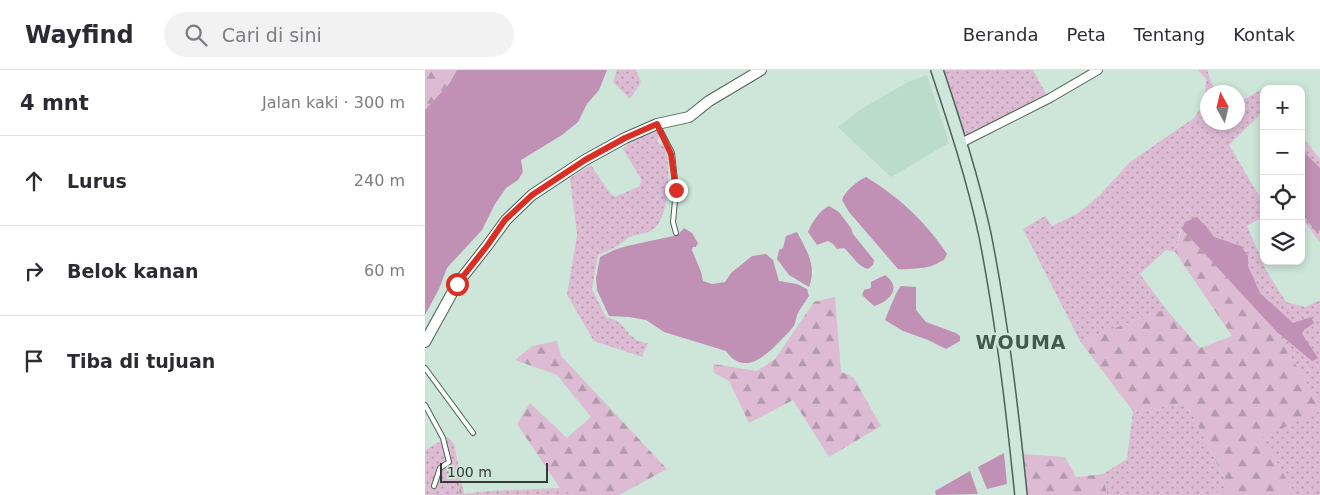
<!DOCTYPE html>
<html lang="id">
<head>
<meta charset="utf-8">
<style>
  :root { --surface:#fff; --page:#f2f2f3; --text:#2b2b33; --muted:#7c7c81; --line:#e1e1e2 }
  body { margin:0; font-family:"DejaVu Sans",sans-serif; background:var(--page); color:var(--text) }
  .controls { position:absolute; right:15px; top:15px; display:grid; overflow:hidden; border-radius:10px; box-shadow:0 2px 8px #0003 }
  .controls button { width:45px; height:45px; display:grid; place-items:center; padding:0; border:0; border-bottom:1px solid var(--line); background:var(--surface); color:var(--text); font:25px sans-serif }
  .compass { position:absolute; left:775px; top:15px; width:45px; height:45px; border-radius:50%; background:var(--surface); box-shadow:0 2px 8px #0003; rotate:352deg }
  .scale { position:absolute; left:15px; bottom:12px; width:108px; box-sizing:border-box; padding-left:5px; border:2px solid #323c36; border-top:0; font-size:14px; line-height:18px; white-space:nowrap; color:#323c36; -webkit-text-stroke:4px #cde6d9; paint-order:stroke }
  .stop { position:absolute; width:15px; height:15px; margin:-11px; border:4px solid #d93025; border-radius:50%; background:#fff }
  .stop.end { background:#d93025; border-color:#fff; box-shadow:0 1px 5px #0008 }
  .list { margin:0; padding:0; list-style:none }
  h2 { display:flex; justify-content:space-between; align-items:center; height:65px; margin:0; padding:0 20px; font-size:21px }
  h2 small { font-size:16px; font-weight:400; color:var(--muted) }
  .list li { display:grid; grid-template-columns:32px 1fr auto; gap:15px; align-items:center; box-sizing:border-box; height:90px; padding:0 20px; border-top:1px solid var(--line) }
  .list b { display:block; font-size:19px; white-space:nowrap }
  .list em { font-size:16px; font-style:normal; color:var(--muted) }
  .icon { flex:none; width:28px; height:28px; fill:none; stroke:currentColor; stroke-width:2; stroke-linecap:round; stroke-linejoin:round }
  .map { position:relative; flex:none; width:895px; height:425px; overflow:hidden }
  header { display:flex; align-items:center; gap:30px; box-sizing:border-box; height:70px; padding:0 25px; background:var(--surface); border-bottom:1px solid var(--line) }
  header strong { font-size:24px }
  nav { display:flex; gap:28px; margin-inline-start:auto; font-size:18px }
  .search { width:350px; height:45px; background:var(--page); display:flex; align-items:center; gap:12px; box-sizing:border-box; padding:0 18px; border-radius:28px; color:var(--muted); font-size:19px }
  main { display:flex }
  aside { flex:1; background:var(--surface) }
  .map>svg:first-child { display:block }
  .built { fill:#bbdccb }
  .grass { fill:url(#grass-dots) }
  .forest { fill:url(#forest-firs) }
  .water { fill:#c191b5 }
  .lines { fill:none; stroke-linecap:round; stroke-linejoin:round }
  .service-casing { stroke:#4c6257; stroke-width:6 }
  .minor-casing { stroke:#4c6257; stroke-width:10 }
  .tertiary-casing { stroke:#4c6257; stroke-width:12 }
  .secondary-casing { stroke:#4c6257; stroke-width:14 }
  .path { stroke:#7f9086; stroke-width:1; stroke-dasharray:4 4; stroke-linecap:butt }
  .service { stroke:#fff; stroke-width:4 }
  .minor { stroke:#fff; stroke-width:8 }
  .tertiary { stroke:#fff; stroke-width:10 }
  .secondary { stroke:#cee6db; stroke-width:11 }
  .route { stroke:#d93025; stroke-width:6 }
  .labels { text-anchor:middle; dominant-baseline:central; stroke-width:5; stroke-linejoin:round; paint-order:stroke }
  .district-label { font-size:19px; font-weight:bold; letter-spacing:1px; fill:#44594e; stroke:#cde6d9 }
</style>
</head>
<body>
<header>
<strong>Wayfind</strong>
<div class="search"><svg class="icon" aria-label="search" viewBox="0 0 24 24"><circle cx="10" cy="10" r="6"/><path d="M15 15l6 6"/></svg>Cari di sini</div>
<nav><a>Beranda</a><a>Peta</a><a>Tentang</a><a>Kontak</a></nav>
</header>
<main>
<aside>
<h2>4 mnt<small>Jalan kaki · 300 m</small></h2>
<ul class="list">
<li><svg class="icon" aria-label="ahead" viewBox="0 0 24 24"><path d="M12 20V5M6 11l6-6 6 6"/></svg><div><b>Lurus</b></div><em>240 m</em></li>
<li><svg class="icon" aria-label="right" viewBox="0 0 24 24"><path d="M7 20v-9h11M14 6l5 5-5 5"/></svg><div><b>Belok kanan</b></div><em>60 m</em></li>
<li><svg class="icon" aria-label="arrive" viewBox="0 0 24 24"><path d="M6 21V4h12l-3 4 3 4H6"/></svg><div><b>Tiba di tujuan</b></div></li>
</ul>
</aside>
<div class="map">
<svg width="895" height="425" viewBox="0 0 895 425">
  <defs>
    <pattern id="grass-dots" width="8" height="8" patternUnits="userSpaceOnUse" patternTransform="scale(1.25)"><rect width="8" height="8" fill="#dcbbd3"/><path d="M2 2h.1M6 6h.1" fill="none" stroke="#b399ac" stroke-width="1.8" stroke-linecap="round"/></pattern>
    <pattern id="forest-firs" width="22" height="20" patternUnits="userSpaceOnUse" patternTransform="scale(1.25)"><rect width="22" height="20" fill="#dcbbd3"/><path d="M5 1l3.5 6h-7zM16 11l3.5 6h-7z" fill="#b399ac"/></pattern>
  </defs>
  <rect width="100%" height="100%" fill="#cde6d9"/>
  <path class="built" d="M502,5l22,68 -58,34 -53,-50 23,-18 49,-28z"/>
  <g class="grass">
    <path d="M192,0h19l5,12 -11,17 -17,-17z"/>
    <path d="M516,0h92l13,24 -84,45z"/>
    <path d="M773,0h9l8,22h-8v30h30l1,-19 31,-18 1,4h-6v22l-35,34 35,59v12l-17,10 20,46 19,30 19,5 15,-7v106l-44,-75 -95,-102 -6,23 -9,-2 -26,24 26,35 -86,32 -57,-112 22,-13 7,10 25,-12 22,-18 31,-34 64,-44 11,-16 1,-23z"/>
    <path d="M237,58l-5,14 8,5c6,19 5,68 -11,82 -7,5 -19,5 -26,9 -3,2 -6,5 -9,7 -7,4 -14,7 -21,10l-6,34 14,28c22,4 20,25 42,26l-6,14 -48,-16 -27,-46 10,-60 -7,-57 21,-13 18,27 6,5 25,-11 1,-7 -18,-30 7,-7z"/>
    <path d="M876,65l19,24v84l-19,-27z"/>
    <path d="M762,334l41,81 -14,10h-107l-4,-21 24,-15 6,-48z"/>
    <path d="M895,341v84h-25l-33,-58z"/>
    <path d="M23,367l6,7 10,50 25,-3 71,-3 13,7h-148v-45z"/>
  </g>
  <g class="forest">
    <path d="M0,0h32l-8,14 -24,26z"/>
    <path d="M757,159l94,102 44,75v5l-57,26 32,58h-81l14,-10 -41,-81 -54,7 -53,-70 86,-32 34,39 32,-12 -57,-84z"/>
    <path d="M410,227l6,75 12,5 28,49 -52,31 -36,-57 -44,23 -20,-42 -15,-8 -1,-9 44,7 18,-12 39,-57z"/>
    <path d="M132,271l4,15 106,113 -48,26h-46l-13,-7 -43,-64 13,-21 37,35 24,-21 -34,-42 -42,-15 17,-14z"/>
    <path d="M598,384l42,3 11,20 27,-3 4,21h-79z"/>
  </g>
  <g class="water">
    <path d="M32,0h150l-8,20 -12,14 -9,18 -16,13 -41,25 2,12 -5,8 -12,8 -11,16 -13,26 -35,38 -8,21 -14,26v-205l24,-26z"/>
    <path d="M879,82l16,16v62l-3,3 -16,-21v-59z"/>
    <path d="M441,107c32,19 61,46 81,77l-3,6c-5,2 -10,6 -16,7 -4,1 -26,3 -30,2l-49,-57 -7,-12c3,-9 15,-19 24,-23z"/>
    <path d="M404,136l10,6 12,16 2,6 21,26 -1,5 -5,4c-11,-3 -15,-13 -24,-21l-7,1 -4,-5 -5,-3 -11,4 -9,-13c4,-10 12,-22 21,-26z"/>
    <path d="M772,147l9,9 8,11 27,9 7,10v10l12,27 33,30 18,-6 3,6 -10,7 -2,4 16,24 -6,3 -36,-30 -94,-102 3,-7z"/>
    <path d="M259,158l8,5 6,10 -2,4h-3l-1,3 9,22 2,9 9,3 13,-2 6,-9 21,-17 14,-2 7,6 6,21 18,3 10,5 2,7c-4,6 -8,11 -11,17 -2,4 -2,10 -5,14 -4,5 -9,10 -13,14 -15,16 -37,35 -54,10l-62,-19 -18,-12 -17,-3 -20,-1 -12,-26 -1,-12 4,-21 14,-7 13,-4 51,-11z"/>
    <path d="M372,162c10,19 20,34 12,55l-20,-12 -12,-16 2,-9 4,-2 3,-12z"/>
    <path d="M460,205c18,13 4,27 -11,31l-12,-11 2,-5 7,-2v-6z"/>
    <path d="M476,216l15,1v23l10,12 30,11 4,3v5l-14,8 -18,-9 -25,-9 -18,-11c4,-9 11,-29 16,-34z"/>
    <path d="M579,383l3,31 -20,5 -9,-22z"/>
    <path d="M545,401l8,23 -42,1 -1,-4z"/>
  </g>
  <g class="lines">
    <defs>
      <g id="service">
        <path d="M232,54l15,29 4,37 -3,32 3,11"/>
        <path d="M0,298l48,65"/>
        <path d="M0,335l18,33 6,24 -9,6 -6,18"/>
      </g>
      <path id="minor" d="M536,73l89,-45 48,-28"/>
      <path id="tertiary" d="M0,272l32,-58 30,-38 19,-26 26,-25 53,-35 40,-22 32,-14 32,-7 20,-16 52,-31"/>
      <path id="secondary" d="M512,0c18,54 36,109 48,165 17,86 27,173 36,260"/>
    </defs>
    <use href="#service" class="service-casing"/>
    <use href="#minor" class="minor-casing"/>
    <use href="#tertiary" class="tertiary-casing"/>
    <use href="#secondary" class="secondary-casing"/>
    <path class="path" d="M26,397l11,28"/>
    <use href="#service" class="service"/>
    <use href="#minor" class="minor"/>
    <use href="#tertiary" class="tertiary"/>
    <use href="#secondary" class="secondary"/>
  </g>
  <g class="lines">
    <path class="route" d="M32,214l30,-38 18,-26 27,-25 53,-35 40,-22 32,-14 14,30 5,36"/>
  </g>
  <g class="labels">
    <g class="district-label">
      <text x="596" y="272">WOUMA</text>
    </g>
  </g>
</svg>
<div class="controls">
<button>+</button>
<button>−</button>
<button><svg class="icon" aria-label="locate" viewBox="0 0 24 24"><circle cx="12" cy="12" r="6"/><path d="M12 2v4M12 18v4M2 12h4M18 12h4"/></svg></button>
<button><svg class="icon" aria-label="layers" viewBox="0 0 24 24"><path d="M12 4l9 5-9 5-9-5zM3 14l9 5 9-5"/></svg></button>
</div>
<svg class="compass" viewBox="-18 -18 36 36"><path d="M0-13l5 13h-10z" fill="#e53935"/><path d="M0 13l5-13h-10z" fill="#7c7c81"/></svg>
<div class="scale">100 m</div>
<div class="stop" style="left:32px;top:214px"></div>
<div class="stop end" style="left:251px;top:120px"></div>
</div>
</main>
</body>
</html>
